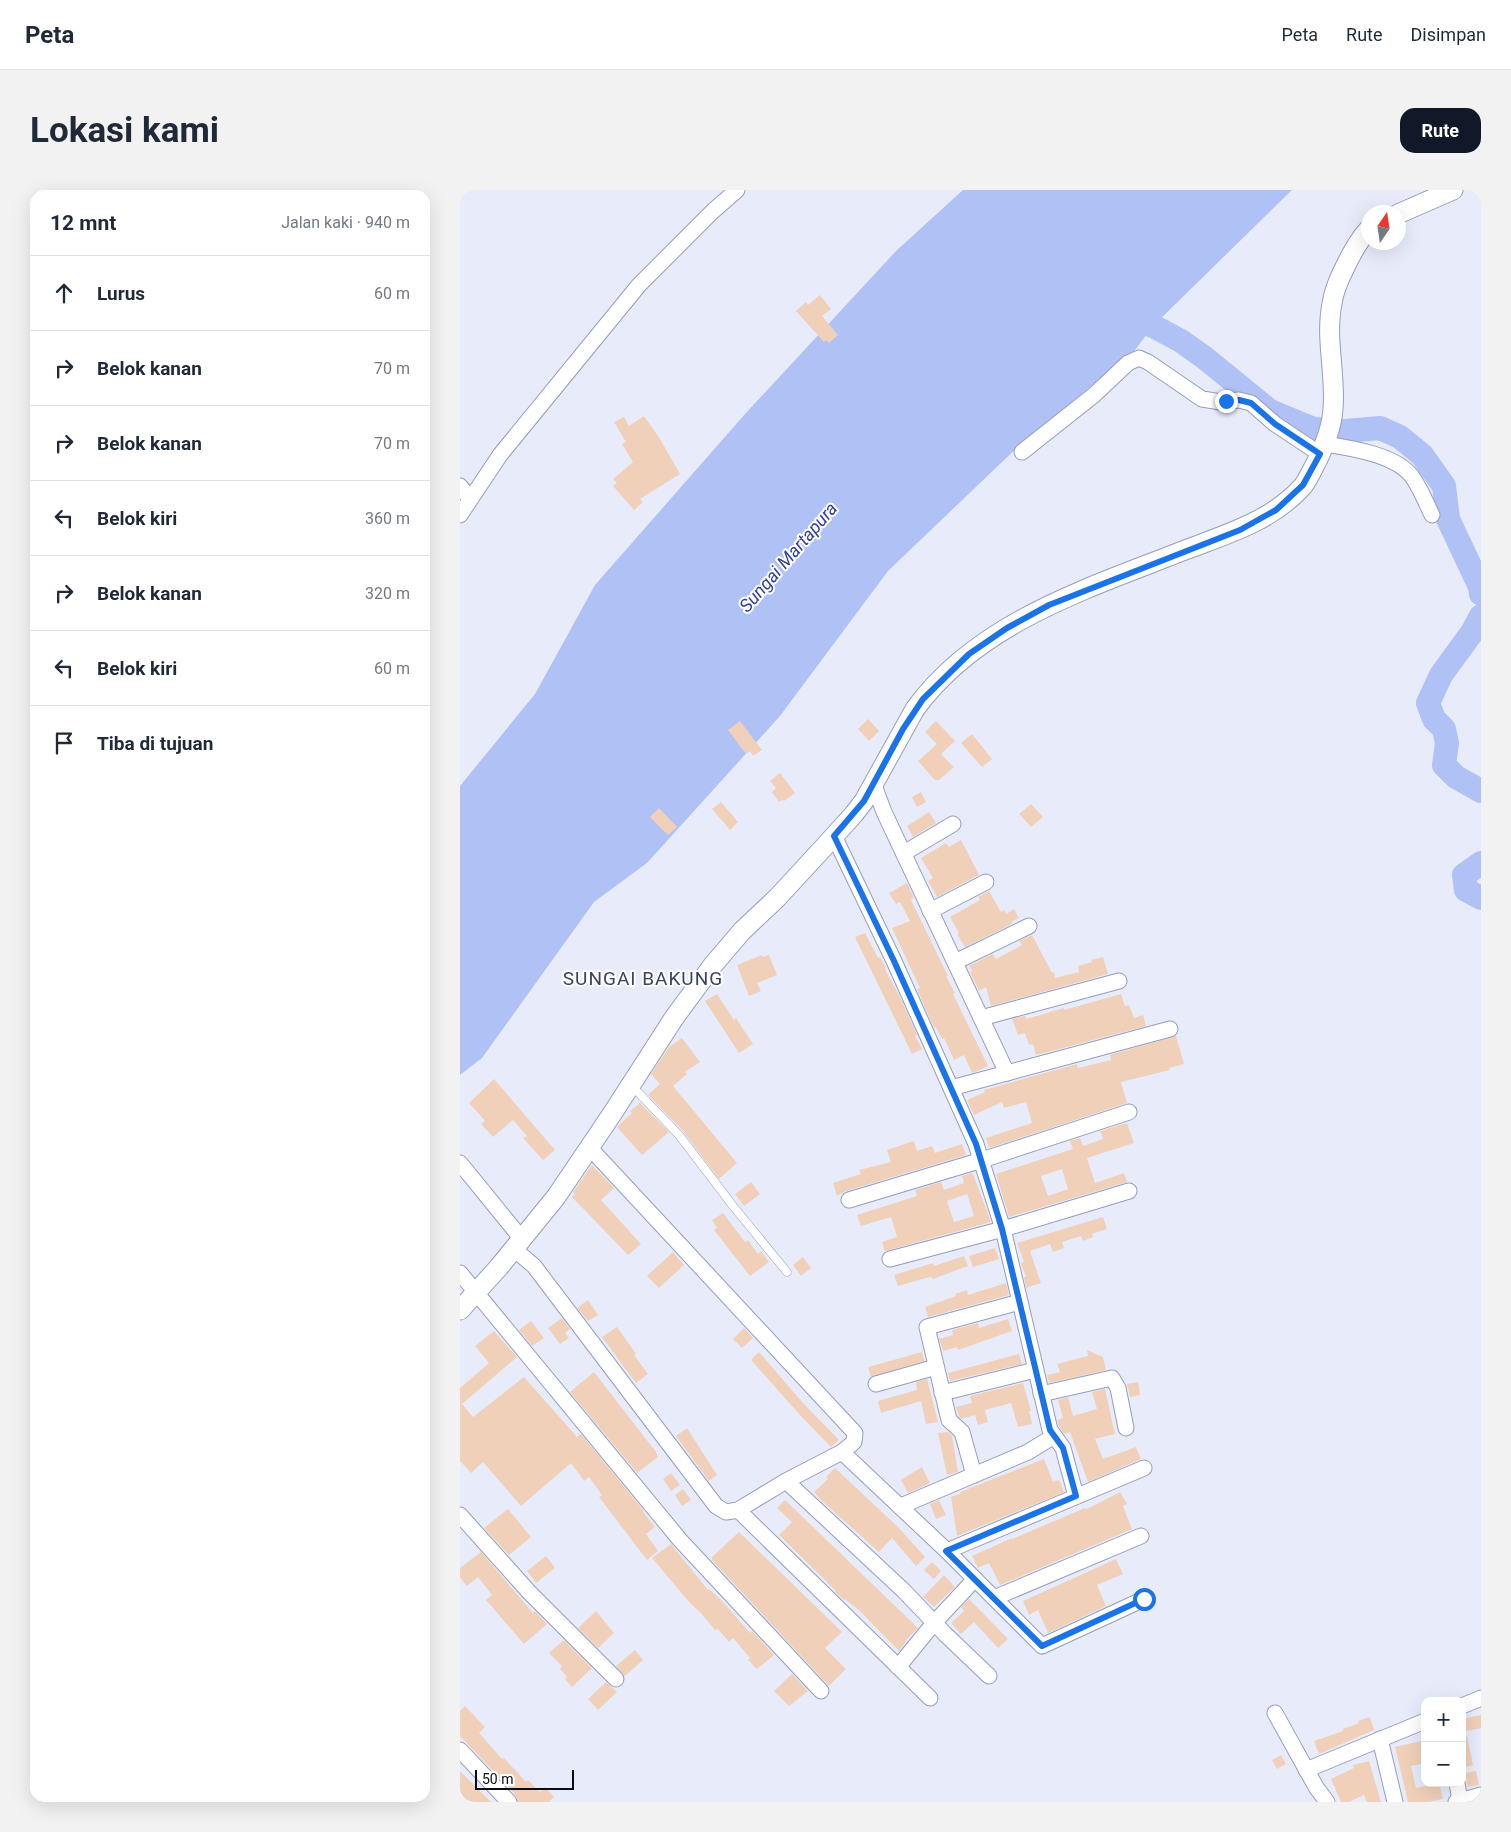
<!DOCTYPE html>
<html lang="id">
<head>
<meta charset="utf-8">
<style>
  :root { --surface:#fff; --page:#f2f2f3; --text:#1f2937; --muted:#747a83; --line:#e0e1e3; --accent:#111827 }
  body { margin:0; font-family:Roboto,sans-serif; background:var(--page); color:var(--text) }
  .controls { position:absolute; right:15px; bottom:15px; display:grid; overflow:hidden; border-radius:10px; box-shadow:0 5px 20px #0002 }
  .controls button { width:45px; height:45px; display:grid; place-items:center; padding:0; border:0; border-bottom:1px solid var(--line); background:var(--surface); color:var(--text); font:25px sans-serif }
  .compass { position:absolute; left:901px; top:15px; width:45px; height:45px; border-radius:50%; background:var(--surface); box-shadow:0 5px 20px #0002; rotate:13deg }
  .scale { position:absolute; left:15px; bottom:12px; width:99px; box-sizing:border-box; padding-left:5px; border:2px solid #090c17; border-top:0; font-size:14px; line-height:18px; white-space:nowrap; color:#090c17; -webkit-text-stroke:4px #fff; paint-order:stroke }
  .stop { position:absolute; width:15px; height:15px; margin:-11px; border:4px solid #1a73e8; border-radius:50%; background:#fff }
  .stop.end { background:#1a73e8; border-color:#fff; box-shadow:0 1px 5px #0008 }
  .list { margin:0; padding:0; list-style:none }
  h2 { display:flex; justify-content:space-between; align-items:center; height:65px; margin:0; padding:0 20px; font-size:21px }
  h2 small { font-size:16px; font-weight:400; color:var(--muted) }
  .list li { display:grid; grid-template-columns:32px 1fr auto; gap:15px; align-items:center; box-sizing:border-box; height:75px; padding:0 20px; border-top:1px solid var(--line) }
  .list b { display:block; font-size:19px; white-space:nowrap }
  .list em { font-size:16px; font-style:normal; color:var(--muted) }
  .icon { flex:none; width:28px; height:28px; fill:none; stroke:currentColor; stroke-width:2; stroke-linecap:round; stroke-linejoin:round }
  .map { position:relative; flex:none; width:1021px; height:1612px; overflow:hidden; border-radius:15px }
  header { display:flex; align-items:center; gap:30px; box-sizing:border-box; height:70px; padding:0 25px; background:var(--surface); border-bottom:1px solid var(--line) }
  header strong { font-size:24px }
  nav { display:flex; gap:28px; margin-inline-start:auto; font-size:18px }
  .intro { display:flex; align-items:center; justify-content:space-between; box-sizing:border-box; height:120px; padding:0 30px }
  h1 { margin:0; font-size:35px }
  .button { padding:12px 22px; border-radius:15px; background:var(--accent); color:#fff; font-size:18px; font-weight:700 }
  main { display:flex; gap:30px; padding:0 30px }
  aside { flex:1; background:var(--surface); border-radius:15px; box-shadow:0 5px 20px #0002 }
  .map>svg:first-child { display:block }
  .water { fill:#b0c1f6 }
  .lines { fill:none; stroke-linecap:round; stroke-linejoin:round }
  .river { stroke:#b0c1f6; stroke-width:24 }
  .building { fill:#f1d0b9; fill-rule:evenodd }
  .service-casing { stroke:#939dbd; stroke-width:9 }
  .minor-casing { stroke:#939dbd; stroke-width:17 }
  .tertiary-casing { stroke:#939dbd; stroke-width:21 }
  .service { stroke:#fff; stroke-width:8 }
  .minor { stroke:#fff; stroke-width:15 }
  .tertiary { stroke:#fff; stroke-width:19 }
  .route { stroke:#1a73e8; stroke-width:6 }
  .labels { text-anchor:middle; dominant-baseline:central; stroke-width:4; stroke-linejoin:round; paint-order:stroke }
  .water-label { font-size:18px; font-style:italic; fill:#3140a3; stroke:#fff }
  .quarter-label { font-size:19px; letter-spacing:1px; fill:#3b435f; stroke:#fff }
</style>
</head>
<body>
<header>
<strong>Peta</strong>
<nav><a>Peta</a><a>Rute</a><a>Disimpan</a></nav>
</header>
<div class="intro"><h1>Lokasi kami</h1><a class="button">Rute</a></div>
<main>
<aside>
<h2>12 mnt<small>Jalan kaki · 940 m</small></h2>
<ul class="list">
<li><svg class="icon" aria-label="ahead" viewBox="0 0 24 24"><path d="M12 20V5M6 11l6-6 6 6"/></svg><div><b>Lurus</b></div><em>60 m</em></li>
<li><svg class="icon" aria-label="right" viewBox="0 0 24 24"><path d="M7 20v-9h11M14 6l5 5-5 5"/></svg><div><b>Belok kanan</b></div><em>70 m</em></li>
<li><svg class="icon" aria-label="right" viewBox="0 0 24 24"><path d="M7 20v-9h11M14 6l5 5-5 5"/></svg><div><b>Belok kanan</b></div><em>70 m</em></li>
<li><svg class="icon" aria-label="left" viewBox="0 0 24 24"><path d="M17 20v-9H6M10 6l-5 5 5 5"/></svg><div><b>Belok kiri</b></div><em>360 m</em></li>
<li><svg class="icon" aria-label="right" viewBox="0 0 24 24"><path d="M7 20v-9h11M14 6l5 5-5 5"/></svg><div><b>Belok kanan</b></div><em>320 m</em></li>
<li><svg class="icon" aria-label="left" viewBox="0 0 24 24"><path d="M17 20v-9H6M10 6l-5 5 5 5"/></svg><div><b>Belok kiri</b></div><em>60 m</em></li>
<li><svg class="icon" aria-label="arrive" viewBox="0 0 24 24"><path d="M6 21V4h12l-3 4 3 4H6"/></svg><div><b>Tiba di tujuan</b></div></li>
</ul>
</aside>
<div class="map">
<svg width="1021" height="1612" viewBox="0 0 1021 1612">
  <rect width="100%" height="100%" fill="#e8ecfa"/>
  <path class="water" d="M503,0h329l-139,136 -18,24 -112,92 -135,129 -108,145 -133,147 -53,39 -112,156 -22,17v-289l75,-92 60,-109 150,-171 151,-163z"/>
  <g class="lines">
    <g class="river">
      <path d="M662,126l31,10 28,15 24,17 65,53 44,18 31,2 35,-3 20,9 22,18 22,31 4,33 32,68 1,7"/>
      <path d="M1021,426l-8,15 -32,44 -13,28 6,16 10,10 3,14 -3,22 12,12 25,14"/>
      <path d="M1021,673l-17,12 2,15 15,8"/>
    </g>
  </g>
  <g class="building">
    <path d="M360,105l11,14 -9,7 16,19 -9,8 -3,-3 -2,2 -28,-31 10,-9 2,3z"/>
    <path d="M184,226l16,23 20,35 -40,25 3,3 -9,8 -21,-24 4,-3 -4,-4 20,-17 -11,-18 4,-2 -12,-20 10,-5 5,9z"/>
    <path d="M408,529l11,12 -10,10 -11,-12z"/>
    <path d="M280,531l22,29 -9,6 -3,-5 -4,3 -18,-24z"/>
    <path d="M476,531l19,20 -14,13 13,13 -15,13h-4l-17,-19 19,-17 -12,-12z"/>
    <path d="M512,544l20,25 -10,8 -21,-24z"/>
    <path d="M320,583l15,20 -11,8 -1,-1 -4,2 -7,-10 4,-4 -6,-7z"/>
    <path d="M461,602l5,10 -9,5 -5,-10z"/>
    <path d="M261,612l17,20 -8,8 -18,-21z"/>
    <path d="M571,614l12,13 -12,10 -12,-13z"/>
    <path d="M199,618l18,19 -9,8 -18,-18z"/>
    <path d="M469,622l7,11 -23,14 -6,-11z"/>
    <path d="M501,650l18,35 -42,22 -9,-16 5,-3 -12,-20 25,-15 3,4z"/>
    <path d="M447,693l7,15 -3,2 37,76h-2l9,17 -2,1 35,72 -13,6 -3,1 -8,-18 -10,5 -10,-22 -2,1 -6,-12 -2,1 -17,-39 3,-1 -28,-60 18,-7 -10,-19 -4,2 -7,-11z"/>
    <path d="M529,701l12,21 3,-2 2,4 8,-5 5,9 -8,4 1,2 -47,23 -8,-13 2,-1 -9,-16 30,-17 -2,-3z"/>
    <path d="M405,743l13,25 2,-1 6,11 -1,1 15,28 17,38 -2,1 7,13 -10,5 -57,-117z"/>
    <path d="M572,745l20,38 2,-1 1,6 24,-6 -1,-6 14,-4 -1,-2 12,-3 5,17 -117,32 -5,-19 -7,4 -9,-19 2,-1 -3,-5 24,-12 3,5 26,-14 -3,-4z"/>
    <path d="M302,765l1,2 6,-2 8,20 -20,8 4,8 -12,5 -12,-31z"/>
    <path d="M257,804l17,26 2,-2 17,26 -14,9 -34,-52z"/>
    <path d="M661,804l4,12 4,-1 5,13 9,-3 3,11 -110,29 -3,-11 -4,1 -4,-12 -7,2 -6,-16 13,-3 1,3 38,-11v2z"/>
    <path d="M716,846l8,28 -15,4 1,2 -49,12 6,21 -138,45 -3,-10 46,-15 -6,-21 -22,6 -2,-6 -28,13 -7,-15 18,-8 -1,-2 93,-26 1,4 33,-8 -1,-5z"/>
    <path d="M222,848l18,24 -15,10 2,2 -14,12 64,77 -18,16 -36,-48 -35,-36 12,-11 -9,-10 18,-27z"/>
    <path d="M34,889l61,71 -12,10 -20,-22 4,-2 -14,-16 -20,17 -12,-13 4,-3 -16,-18z"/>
    <path d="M180,913l29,29 -27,23 -25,-28 15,-14 -2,-2z"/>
    <path d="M667,933l7,20 -47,15 8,25 29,-10 3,9 -118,35 -13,-43 77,-25 -3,-8 10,-3 3,8 20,-7 -3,-8zM602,979l6,20 -20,7 -7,-20z"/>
    <path d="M454,951l3,10 15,-5 3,7 27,-9 4,11 -120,36 -9,5 -4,-13 28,-9 -2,-4 32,-8 -4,-12z"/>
    <path d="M132,975l22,23 -13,12 40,44 -13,11 -56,-58 3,-3 -2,-2z"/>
    <path d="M512,983l1,1 18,48 -106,29 -3,-9 15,-5 -6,-20 -30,9 -4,-11 60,-19 -2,-6 26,-8 3,8 20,-7 -2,-7zM507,1004l7,22 -20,6 -7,-21z"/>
    <path d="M291,992l9,12 -16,12 -9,-12z"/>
    <path d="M263,1023l22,29 3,-2 10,14 3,-3 8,11 -19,14 -36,-46 3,-2 -5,-8z"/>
    <path d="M643,1027l4,12 -15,5 1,3 -10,4 -2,-5 -19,6 2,6 -11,4 -3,-8 -20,7 11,32 -15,5 -2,-11h2l-5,-14 3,-1 -7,-19z"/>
    <path d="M535,1058l4,11 -26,8 -4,-11z"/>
    <path d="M213,1062l11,13 -25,23 -12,-12z"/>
    <path d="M504,1066l4,10 -35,13 -1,-2 -6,1 -28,8 -4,-11 39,-12 1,3z"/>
    <path d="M343,1067l8,11 -10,8 -8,-11z"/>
    <path d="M546,1093l3,12 -81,22 -3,-10 31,-11 -1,-2 12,-4 1,5z"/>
    <path d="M128,1110l10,15 -10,6 -11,-13z"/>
    <path d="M102,1128l8,11 -5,4 4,5 -9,6 -12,-16z"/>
    <path d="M548,1129l4,12 -54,19 -1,-3 -14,4 -4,-12 14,-4 -1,-5 26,-7 1,5z"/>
    <path d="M71,1131l13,17 -12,8 -13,-16z"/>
    <path d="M157,1137l19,27 -2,1 14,19 -12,9 -34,-46z"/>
    <path d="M284,1138l9,10 -11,10 -9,-9z"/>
    <path d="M34,1141l23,26 -55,47 11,13 51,-40 53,60 4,-3 63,77 -1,1 12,15 -9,7 12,17 -11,9 -48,-63 3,-2 -13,-18 -5,4 -13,-18 -50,43 -38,-44 -12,11 -11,-12v-73l29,-25 -14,-17z"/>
    <path d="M627,1160l16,7 3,13 -57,13 -2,-8 13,-3 -3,-8 31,-8z"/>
    <path d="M299,1162l45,52 35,36 -7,6 -1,1 -32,-33 -46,-52 -2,-2z"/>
    <path d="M462,1162l2,9 -53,16 -3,-10z"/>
    <path d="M559,1164l3,10 -72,17 -2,-8z"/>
    <path d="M134,1182l62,80 2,5 -21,16 -67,-81z"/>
    <path d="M467,1189l11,43 -12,2 -5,-23 -40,12 -3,-12 39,-11 -1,-8z"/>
    <path d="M678,1192l2,13 -10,2 -3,-13z"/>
    <path d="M563,1193l8,28h-2l3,13 -14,3 -7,-24 -26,7 3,12 -10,3 -3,-10 -14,4 -2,-2 -3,-10 16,-4 -2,-7z"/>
    <path d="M645,1199l10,45 -20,5 8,20 33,-12 5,12 -53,23 -18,-50 -6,2 -5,-8 -2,-6 6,-2 -5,-18 10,-3 5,19 24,-7 -5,-17z"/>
    <path d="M227,1238l30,47 -8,6 -33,-45z"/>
    <path d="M488,1242l4,4 6,36 -11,3 -9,-42z"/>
    <path d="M584,1269l9,23 6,-2 5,12 -107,44 -6,-39 10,-4 -1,-1z"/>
    <path d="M462,1277l8,16 -22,10 -7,-13z"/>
    <path d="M375,1278l64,60 26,29 -9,9 -24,-28 -13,14 -57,-51 -8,-9 14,-13 -2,-2z"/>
    <path d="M211,1283l9,12 -9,6 -8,-12z"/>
    <path d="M223,1299l8,11 -9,6 -7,-11z"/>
    <path d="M660,1302l7,12 -4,2 9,23 -132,56 -11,-22 -11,5 -6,-12 40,-18v1l73,-31v2z"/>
    <path d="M325,1310l133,128 -13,13 1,1 -7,9 -39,-40 -15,-12 -1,1 -9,-8 1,-1 -57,-56 13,-13 -15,-14z"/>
    <path d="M479,1310l7,15 -10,4 -6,-15z"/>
    <path d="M48,1319l23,28 -22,18 -25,-27z"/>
    <path d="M279,1342l103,100 -17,16 21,21 -17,17 -117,-126v-3z"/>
    <path d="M211,1354l37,46 1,-1 14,13 27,31 2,-2 22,24 -17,14 -9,-9 2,-2 -17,-20 -4,4 -11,-13 -3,1 -15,-18 -10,-9 -38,-45z"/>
    <path d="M21,1362l52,61 2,-2 12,13 -23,20 -38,-44 6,-5 -14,-18 -11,9 -7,-9v-9z"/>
    <path d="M86,1366l9,12 -19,15 -9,-12z"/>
    <path d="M656,1369l7,15 -26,11 9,21 -58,27 -10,-23 -9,5 -6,-14z"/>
    <path d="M472,1372l9,9 -7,8 -10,-9z"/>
    <path d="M484,1385l11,12 -21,20 -11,-10z"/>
    <path d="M509,1409l39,40 -10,9 -24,-26 -13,12 -10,-11 13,-12 -3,-4z"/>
    <path d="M136,1421l18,22 -16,15 -20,-20z"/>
    <path d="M104,1450l28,28 -20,19 -7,-8 2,-2 -7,-8 2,-3 -13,-13z"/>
    <path d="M175,1460l8,10 -18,16 -9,-10z"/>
    <path d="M332,1484l16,17 -19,15 -15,-15z"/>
    <path d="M146,1492l11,10 -19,18 -10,-11z"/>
    <path d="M5,1516l20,21 -6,6 23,26 2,-1 22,24 2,-2 12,12 5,-5 9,10 -5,5h-31l-4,-9 -54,-57v-25z"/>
    <path d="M1021,1525v13l-19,4v-13z"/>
    <path d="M910,1527l4,13 -55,24 -5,-13 29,-10v-2l16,-6 -1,-2z"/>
    <path d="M1007,1546l6,29 -11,3v-31z"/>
    <path d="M965,1550v23l-14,3 5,22 23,-5 4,16 -15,3h-20l-13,-55z"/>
    <path d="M821,1565l5,9 -9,5 -5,-9z"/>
    <path d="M909,1571l12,41h-14l-3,-7 -15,7h-8l-10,-23 23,-11 -1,-3z"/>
    <path d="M0,1581l31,31h-31z"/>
    <path d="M1016,1581l3,14 -11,2 -3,-14z"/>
  </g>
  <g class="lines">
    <defs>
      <path id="service" d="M172,896l47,49 54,71 54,66"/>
      <g id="minor">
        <path d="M865,254c25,4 66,10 84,29 9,9 17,30 23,42"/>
        <path d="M562,262l72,-57 34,-32 11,-5 9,4 54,37 19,3 18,-2 12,3 24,21 45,30"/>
        <path d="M0,296l10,13"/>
        <path d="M0,325l40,-60 139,-170 74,-74 24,-21"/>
        <path d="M413,593l11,29 123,261"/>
        <path d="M374,646l60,125 82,183 27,85 47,201 13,18 13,48"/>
        <path d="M444,663l49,-29"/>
        <path d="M470,721l56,-29"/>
        <path d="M495,772l74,-36"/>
        <path d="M521,828l138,-37"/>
        <path d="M491,898l219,-59"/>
        <path d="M0,973l61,75"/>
        <path d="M389,1010l133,-40 147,-48"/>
        <path d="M54,1059l20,17 182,240 10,6 12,-2 48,-29 56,-29 12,-10 1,-9 -266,-286"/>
        <path d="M430,1069l113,-30 126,-38"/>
        <path d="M0,1083l220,267 141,151"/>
        <path d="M416,1194l60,-17"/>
        <path d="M482,1203l93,-23"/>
        <path d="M581,1204l71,-16 6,10 8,40"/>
        <path d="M382,1262l105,99 95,95 102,-47"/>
        <path d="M514,1285l-12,-43 -13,-12 -22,-93 93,-25"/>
        <path d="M326,1291l118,110 41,43 44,42"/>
        <path d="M441,1316l127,-54 26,-16"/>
        <path d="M278,1320l192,188"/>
        <path d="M0,1325l69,77 87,87"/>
        <path d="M487,1361l197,-83"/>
        <path d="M534,1408l147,-62"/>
        <path d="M438,1477l36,-44 41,-44"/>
        <path d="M1002,1516l19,-8"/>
        <path d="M815,1523l41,74 11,15"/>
        <path d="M920,1549l15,63"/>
        <path d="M0,1560l49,52"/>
        <path d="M846,1580l119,-49"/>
        <path d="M997,1593l3,18"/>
        <path d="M996,1612l25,-7"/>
      </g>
      <g id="tertiary">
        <path d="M938,24l55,-24"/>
        <path d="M0,1120l39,-43 57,-70 56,-83 62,-96 39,-53 29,-34 35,-33 48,-52 29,-32 10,-13 51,-92c63,-87 174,-121 270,-159 42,-16 87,-29 118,-64 6,-8 10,-18 15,-27 7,-15 14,-32 15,-50 3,-35 -8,-71 -1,-105 2,-15 9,-29 16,-43 6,-12 11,-21 20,-31"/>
      </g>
    </defs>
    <use href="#service" class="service-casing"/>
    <use href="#minor" class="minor-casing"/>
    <use href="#tertiary" class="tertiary-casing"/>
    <use href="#service" class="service"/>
    <use href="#minor" class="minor"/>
    <use href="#tertiary" class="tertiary"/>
  </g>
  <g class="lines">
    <path class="route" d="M684,1409l-102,47 -96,-95 130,-55 -13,-48 -13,-18 -48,-201 -26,-85 -82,-183 -60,-125 30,-35 39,-72 20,-30 46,-45 38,-26 42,-23 191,-75 25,-14 11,-6 27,-25 17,-31 -45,-30 -24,-21 -12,-3 -13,1"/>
  </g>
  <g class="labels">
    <g class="water-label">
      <text transform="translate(328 367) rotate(-49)">Sungai Martapura</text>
    </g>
    <g class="quarter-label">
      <text x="183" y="788">SUNGAI BAKUNG</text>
    </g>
  </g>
</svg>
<div class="controls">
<button>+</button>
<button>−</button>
</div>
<svg class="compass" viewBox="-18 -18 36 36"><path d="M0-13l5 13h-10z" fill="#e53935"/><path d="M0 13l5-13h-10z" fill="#747a83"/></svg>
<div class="scale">50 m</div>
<div class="stop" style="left:684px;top:1409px"></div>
<div class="stop end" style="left:766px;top:211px"></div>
</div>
</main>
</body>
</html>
